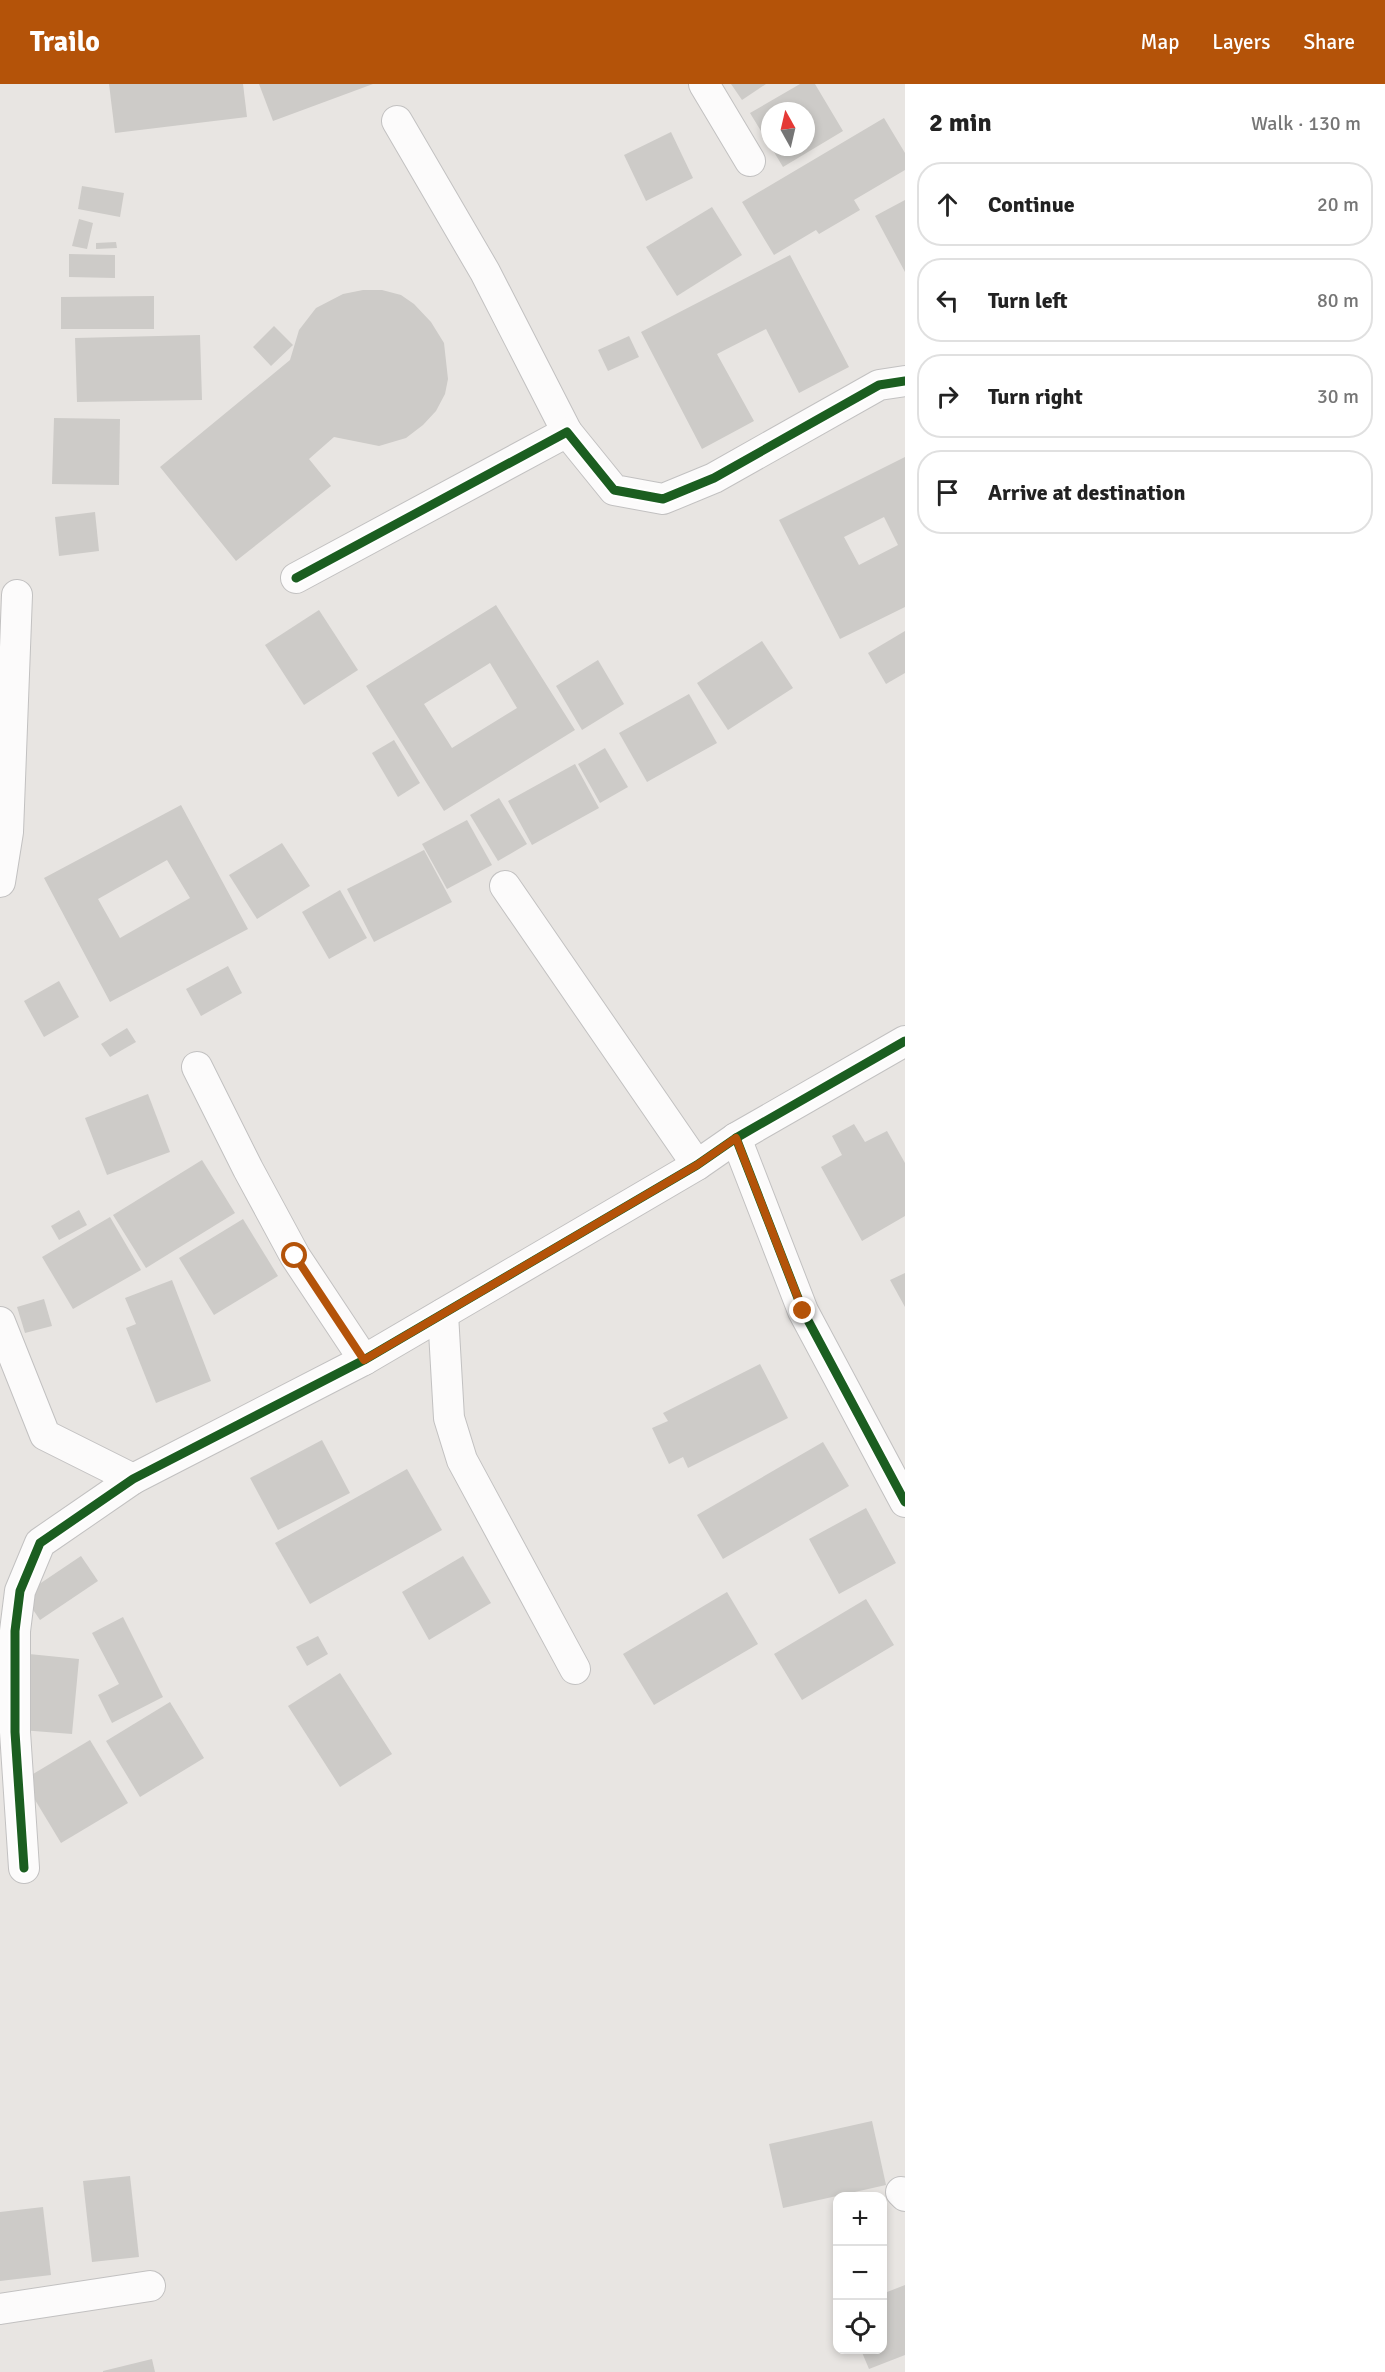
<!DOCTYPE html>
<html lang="en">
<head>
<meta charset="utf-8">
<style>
  :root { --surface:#fff; --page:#f6f6f6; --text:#222; --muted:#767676; --line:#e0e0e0; --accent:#b45309 }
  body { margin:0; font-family:Signika,sans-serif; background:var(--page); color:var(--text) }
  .controls { position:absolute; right:18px; bottom:18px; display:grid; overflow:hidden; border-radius:12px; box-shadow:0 3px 9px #0003 }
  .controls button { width:54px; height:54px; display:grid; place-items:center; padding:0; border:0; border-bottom:2px solid var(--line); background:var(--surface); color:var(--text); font:30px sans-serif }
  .compass { position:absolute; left:761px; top:18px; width:54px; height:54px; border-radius:50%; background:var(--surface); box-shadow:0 3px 9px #0003; rotate:352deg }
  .stop { position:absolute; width:18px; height:18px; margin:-14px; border:4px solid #b45309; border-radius:50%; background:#fff }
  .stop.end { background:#b45309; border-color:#fff; box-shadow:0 2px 6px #0008 }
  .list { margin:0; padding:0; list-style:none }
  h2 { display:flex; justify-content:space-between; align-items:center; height:78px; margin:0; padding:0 24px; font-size:26px }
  h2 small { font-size:20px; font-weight:400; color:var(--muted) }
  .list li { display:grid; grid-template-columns:39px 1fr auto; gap:18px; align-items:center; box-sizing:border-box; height:84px; margin:0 12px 12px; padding:0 12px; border:2px solid var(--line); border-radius:24px }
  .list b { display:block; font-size:22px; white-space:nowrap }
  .list em { font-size:20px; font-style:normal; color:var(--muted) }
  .icon { flex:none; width:33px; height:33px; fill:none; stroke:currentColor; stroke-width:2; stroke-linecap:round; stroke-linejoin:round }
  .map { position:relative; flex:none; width:905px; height:2288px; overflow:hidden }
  header { display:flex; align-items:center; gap:36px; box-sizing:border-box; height:84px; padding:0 30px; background:var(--accent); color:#fff }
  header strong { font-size:28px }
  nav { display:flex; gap:33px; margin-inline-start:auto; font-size:21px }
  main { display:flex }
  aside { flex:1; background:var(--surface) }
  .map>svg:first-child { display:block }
  .building { fill:#cdcbc8; fill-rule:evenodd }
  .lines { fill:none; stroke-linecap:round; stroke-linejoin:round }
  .street-casing { stroke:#c2c1c1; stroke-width:32 }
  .street { stroke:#fcfbfb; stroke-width:30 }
  .cycleway-casing { stroke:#fff; stroke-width:13 }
  .cycleway { stroke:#1b5e20; stroke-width:9 }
  .route { stroke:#b45309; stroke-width:8 }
</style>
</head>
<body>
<header>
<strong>Trailo</strong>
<nav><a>Map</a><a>Layers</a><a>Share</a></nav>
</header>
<main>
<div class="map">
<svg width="905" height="2288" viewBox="0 0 905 2288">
  <rect width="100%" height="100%" fill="#e8e5e2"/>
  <g class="building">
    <path d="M109,0h134l4,33 -132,16z"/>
    <path d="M259,0h114l-100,37z"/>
    <path d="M731,0h35l-24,16z"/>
    <path d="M800,0h15l28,47 -60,36 -12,-20h35v-36h-36v35l-20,-33z"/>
    <path d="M884,34l21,35v17l-51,30 6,10 -41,24 -3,-4 -42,25 -32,-53z"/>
    <path d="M671,48l22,46 -47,23 -22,-46z"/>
    <path d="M82,102l42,7 -4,24 -42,-8z"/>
    <path d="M905,116v72l-30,-56z"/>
    <path d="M712,123l30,48 -65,41 -31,-49z"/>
    <path d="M79,135l14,4 -6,26 -15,-3z"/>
    <path d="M116,158l1,6 -21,1v-6z"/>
    <path d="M69,170l46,1v23l-46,-1z"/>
    <path d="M790,171l59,112 -50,26 -33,-64 -49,25 37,67 -52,28 -61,-117z"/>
    <path d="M363,206h19l19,5 13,9 17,18 13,21 4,36 -3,15 -9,17 -13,14 -17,13 -27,8 -45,-9 -25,22 22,27 -95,75 -76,-94 130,-107 9,-30 17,-22 27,-14z"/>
    <path d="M154,212v33h-93v-32z"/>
    <path d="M274,242l19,19 -22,21 -18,-19z"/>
    <path d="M200,251l2,65 -125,2 -2,-64z"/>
    <path d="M629,252l10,21 -31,14 -10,-21z"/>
    <path d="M54,334l66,1 -1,66 -67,-1z"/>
    <path d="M905,373v150l-65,32 -61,-119zM884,433l14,28 -39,20 -15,-28z"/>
    <path d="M95,428l4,39 -40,5 -4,-39z"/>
    <path d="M496,521l79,125 -131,81 -78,-125zM490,579l27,45 -65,40 -28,-44z"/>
    <path d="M319,526l39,60 -54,35 -39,-60z"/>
    <path d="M905,547v42l-19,11 -18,-31z"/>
    <path d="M762,557l31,47 -65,42 -31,-47z"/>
    <path d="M598,576l26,44 -42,26 -26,-44z"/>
    <path d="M689,610l28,49 -70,39 -28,-49z"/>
    <path d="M394,656l26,43 -22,14 -26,-44z"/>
    <path d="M605,664l23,39 -28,16 -22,-39z"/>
    <path d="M575,680l24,44 -67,37 -24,-44z"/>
    <path d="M499,714l28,46 -29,17 -28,-46z"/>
    <path d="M181,721l67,124 -138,73 -66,-124zM167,776l23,38 -70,40 -22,-39z"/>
    <path d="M467,736l25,45 -45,24 -25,-45z"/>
    <path d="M282,759l28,43 -53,33 -28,-44z"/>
    <path d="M424,766l28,52 -78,40 -27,-53z"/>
    <path d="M340,806l27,48 -38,21 -27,-47z"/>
    <path d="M228,882l14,27 -41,23 -15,-27z"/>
    <path d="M59,897l20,36 -35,20 -20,-36z"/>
    <path d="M127,944l9,14 -26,15 -9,-13z"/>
    <path d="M148,1010l22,58 -63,23 -22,-57z"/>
    <path d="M854,1040l11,18 22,-11 18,32v53l-43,25 -41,-74 21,-12 -10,-19z"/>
    <path d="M202,1076l33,53 -89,55 -33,-53z"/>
    <path d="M79,1126l8,15 -28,15 -8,-14z"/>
    <path d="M110,1133l31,53 -68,39 -31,-52z"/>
    <path d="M243,1135l35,57 -64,39 -35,-57z"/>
    <path d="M905,1189v34l-15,-27z"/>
    <path d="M172,1196l39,101 -55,22 -30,-75 10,-4 -11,-26z"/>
    <path d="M44,1215l8,27 -27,7 -8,-26z"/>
    <path d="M760,1280l28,54 -100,50 -5,-11 -14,7 -17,-36 16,-7 -5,-8z"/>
    <path d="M322,1356l28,53 -72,37 -28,-52z"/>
    <path d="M823,1358l26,44 -126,73 -26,-44z"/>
    <path d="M407,1385l35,61 -132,74 -35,-61z"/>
    <path d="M866,1424l30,55 -57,31 -30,-55z"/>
    <path d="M81,1472l17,25 -58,39 -17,-25z"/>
    <path d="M463,1472l28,47 -62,37 -27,-48z"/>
    <path d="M727,1508l31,52 -104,61 -31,-51z"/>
    <path d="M866,1515l28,46 -92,55 -28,-46z"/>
    <path d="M123,1533l40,80 -51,26 -14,-28 21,-11 -27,-51z"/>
    <path d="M318,1552l10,18 -21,12 -11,-19z"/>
    <path d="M29,1570l50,5 -7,75 -51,-4z"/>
    <path d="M340,1589l52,81 -52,33 -52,-81z"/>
    <path d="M170,1618l34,56 -64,39 -34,-56z"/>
    <path d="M90,1656l38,63 -67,40 -38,-63z"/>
    <path d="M872,2037l14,64 -103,23 -14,-64z"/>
    <path d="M130,2092l9,81 -47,5 -9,-81z"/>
    <path d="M43,2123l8,68 -51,6v-69z"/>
    <path d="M905,2201v70l-36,14 -8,-19h21v-56z"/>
    <path d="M152,2275l3,13h-52v-1z"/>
  </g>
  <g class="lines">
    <defs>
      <g id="street">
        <path d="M704,0l46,77"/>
        <path d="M397,37l88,151 82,160"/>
        <path d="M296,494l271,-146 47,58 49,9 51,-21 165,-93 26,-4"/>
        <path d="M0,798l8,-50 9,-237"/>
        <path d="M505,802l192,279"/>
        <path d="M197,983l51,102 47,87 69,104"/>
        <path d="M736,1054l67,173 102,191"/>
        <path d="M443,1230l6,104 13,42 113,209"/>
        <path d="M0,1238l45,113 88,44"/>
        <path d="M24,1784l-9,-136v-101l5,-40 20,-48 93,-64 231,-119 333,-195 39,-27 169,-97"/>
        <path d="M901,2108l4,4"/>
        <path d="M0,2225l150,-23"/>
      </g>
    </defs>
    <use href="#street" class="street-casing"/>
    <use href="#street" class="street"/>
    <defs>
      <g id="cycleway">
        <path d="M296,494l271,-146 47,58 49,9 51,-21 165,-93 26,-4"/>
        <path d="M736,1054l67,173 102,191"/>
        <path d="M24,1784l-9,-136v-101l5,-40 20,-48 93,-64 231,-119 333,-195 39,-27 169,-97"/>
      </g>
    </defs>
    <use href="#cycleway" class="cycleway-casing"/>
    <use href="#cycleway" class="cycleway"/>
  </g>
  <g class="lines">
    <path class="route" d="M295,1172l69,104 333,-195 39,-27 67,173"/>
  </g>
</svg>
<div class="controls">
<button>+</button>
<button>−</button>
<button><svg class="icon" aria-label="locate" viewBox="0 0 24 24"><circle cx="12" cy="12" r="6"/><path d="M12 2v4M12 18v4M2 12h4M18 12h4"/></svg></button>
</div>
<svg class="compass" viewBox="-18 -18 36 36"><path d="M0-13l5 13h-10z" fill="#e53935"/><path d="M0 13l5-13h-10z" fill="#767676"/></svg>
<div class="stop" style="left:295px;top:1172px"></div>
<div class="stop end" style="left:803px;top:1227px"></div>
</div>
<aside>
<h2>2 min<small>Walk · 130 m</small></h2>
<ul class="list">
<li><svg class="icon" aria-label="ahead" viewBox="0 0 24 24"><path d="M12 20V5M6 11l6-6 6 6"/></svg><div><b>Continue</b></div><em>20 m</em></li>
<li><svg class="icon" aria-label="left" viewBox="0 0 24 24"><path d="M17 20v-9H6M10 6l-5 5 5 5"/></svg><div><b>Turn left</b></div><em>80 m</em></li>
<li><svg class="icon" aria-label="right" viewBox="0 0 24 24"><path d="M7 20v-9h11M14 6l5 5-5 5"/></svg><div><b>Turn right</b></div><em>30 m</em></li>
<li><svg class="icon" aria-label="arrive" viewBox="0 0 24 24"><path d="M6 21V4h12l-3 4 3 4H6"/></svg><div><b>Arrive at destination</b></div></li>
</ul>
</aside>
</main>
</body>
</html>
